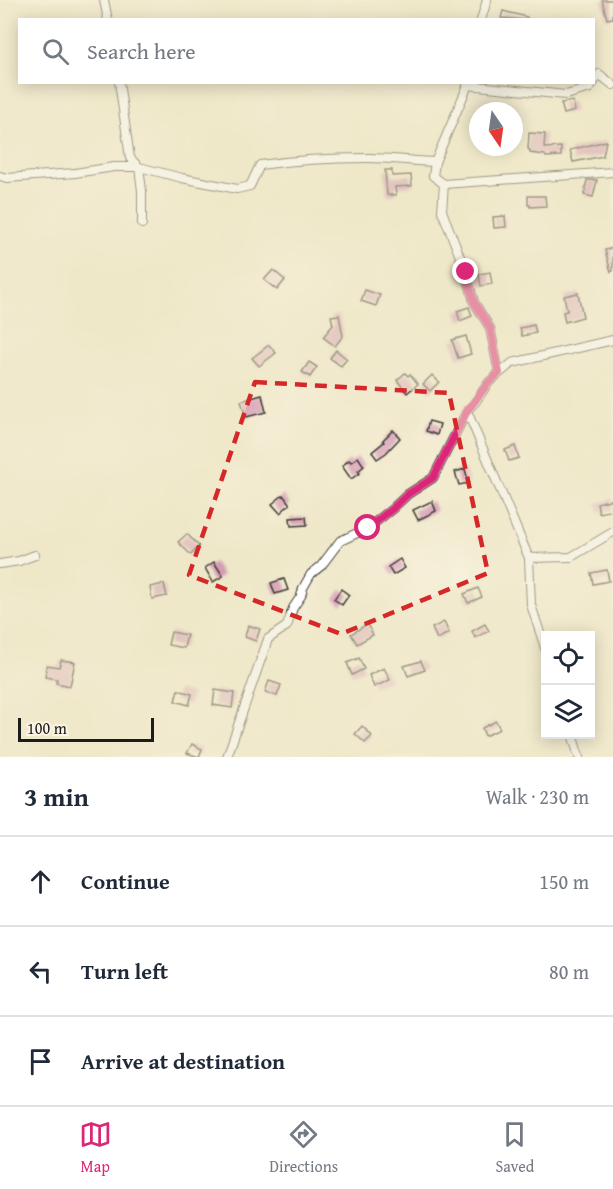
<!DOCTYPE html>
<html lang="en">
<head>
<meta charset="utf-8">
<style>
  :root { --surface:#fff; --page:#f2f2f3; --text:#1f2937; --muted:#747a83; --line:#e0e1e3; --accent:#db2777 }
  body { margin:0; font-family:"Gentium Book Plus",serif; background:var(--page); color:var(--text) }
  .controls { position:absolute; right:18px; bottom:18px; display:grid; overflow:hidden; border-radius:0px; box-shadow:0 3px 15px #0003 }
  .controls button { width:54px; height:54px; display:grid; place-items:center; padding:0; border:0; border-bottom:2px solid var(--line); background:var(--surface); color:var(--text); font:30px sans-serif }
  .compass { position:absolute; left:469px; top:102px; width:54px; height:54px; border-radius:50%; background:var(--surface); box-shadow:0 3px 15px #0003; rotate:167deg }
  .scale { position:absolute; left:18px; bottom:15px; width:136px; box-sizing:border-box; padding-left:6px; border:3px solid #1c1c1c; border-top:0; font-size:16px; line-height:21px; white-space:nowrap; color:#1c1c1c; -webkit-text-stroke:4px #fcf5e5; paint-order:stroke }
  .stop { position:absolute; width:18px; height:18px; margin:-14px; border:4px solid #db2777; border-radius:50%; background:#fff }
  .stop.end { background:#db2777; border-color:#fff; box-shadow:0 2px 6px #0008 }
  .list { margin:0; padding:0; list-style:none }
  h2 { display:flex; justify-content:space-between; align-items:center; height:78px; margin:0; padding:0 24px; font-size:26px }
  h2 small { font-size:20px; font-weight:400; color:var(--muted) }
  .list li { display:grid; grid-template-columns:39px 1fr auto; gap:18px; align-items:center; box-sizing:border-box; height:90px; padding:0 24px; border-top:2px solid var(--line) }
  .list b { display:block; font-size:22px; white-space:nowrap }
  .list em { font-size:20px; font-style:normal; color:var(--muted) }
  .icon { flex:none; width:33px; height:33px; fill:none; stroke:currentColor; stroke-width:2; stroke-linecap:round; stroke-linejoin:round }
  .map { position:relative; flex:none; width:613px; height:757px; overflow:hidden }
  .search { position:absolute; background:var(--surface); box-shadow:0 3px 15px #0003; left:18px; right:18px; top:18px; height:66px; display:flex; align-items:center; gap:15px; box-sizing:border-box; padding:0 21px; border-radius:0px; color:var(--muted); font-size:22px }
  .sheet { height:348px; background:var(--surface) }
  nav { display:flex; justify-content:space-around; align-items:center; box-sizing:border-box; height:84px; border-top:2px solid var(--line); background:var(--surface); font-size:16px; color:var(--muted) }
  nav a { display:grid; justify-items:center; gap:3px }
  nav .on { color:var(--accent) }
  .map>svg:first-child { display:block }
  .building { fill:#d69cb5 }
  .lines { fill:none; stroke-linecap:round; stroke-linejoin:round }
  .street-casing { stroke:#3c3a36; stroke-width:10 }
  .street { stroke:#fff; stroke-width:8 }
  .route { stroke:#db2777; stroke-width:8 }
  .marked { fill:none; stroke:#d62828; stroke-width:4.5; stroke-dasharray:12 8; stroke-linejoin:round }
</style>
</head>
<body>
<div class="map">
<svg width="613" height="757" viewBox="0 0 613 757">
  <rect width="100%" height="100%" fill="#fcf5e5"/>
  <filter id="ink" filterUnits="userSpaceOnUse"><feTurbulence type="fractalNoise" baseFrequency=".0167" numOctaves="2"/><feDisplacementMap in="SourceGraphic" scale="12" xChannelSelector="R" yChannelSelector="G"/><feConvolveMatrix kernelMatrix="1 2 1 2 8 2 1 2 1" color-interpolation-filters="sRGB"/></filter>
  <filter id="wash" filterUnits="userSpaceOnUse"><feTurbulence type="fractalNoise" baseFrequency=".008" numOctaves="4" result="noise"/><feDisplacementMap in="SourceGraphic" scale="24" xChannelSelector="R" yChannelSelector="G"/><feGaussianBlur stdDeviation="1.35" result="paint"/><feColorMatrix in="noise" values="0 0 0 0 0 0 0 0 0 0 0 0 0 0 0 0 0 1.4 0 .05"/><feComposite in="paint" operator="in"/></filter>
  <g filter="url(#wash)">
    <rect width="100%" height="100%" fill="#eee7c8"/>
    <g id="blocks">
      <g class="building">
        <path d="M602,0h11v18l-6,1z"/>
        <path d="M503,11l24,6v3l-26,-2z"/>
        <path d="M573,101l2,10 -11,3 -3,-11z"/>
        <path d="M529,133l16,1 -1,14 17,-1v9l-15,1 -1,-2 -15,-2v-3l-2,-1z"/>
        <path d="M606,141l-3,15 -30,6 -3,-12z"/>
        <path d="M385,170h7v6l19,-1 1,11 -17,1 1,8h-9z"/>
        <path d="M587,180h10l-4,17 -9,-2z"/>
        <path d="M528,196h17l1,10 -16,1v-2h-2z"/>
        <path d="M505,216l1,11 -12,1 -1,-11z"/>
        <path d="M613,248v23l-2,1 -6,-22z"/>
        <path d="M273,270l12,10 -8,10 -13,-10z"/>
        <path d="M490,272l2,12 -11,2 -2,-12z"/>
        <path d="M365,290l15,5 -4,11 -15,-5z"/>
        <path d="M578,293l5,24 -18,5 -2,-10 4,-1 -3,-15z"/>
        <path d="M469,307l3,9 -12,5 -3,-10z"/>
        <path d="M339,315l4,21 -8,10 -12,-9 10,-12 -2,-9z"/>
        <path d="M534,325l2,8 -14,3 -2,-8z"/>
        <path d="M466,336l5,18 -13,4 -6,-18z"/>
        <path d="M269,345l7,8 -17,13 -7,-8z"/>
        <path d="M336,350l11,9 -6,7 -11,-8z"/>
        <path d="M309,362l8,5 -7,10 -8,-5z"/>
        <path d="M405,373l3,3 2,-2 8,10 -11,9 -10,-13z"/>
        <path d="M432,375l7,7 -9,9 -7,-7z"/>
        <path d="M262,395l4,17 -20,5 -5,-16z"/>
        <path d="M429,421l11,3 -3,11 -11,-4z"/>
        <path d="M393,430l7,8 -14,15 -9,6 -5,-7 12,-10 -1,-2z"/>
        <path d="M515,446l4,12 -10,3 -4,-11z"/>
        <path d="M358,457l6,9 -6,5 2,2 -9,6 -9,-13 7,-6 2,2z"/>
        <path d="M465,469l4,14 -10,2 -4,-13z"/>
        <path d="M283,495l6,8v2l-9,8 -8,-9z"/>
        <path d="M613,499v11l-14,3 -2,-10z"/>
        <path d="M432,501l4,10 -18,9 -5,-10z"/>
        <path d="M306,517l1,8 -16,1 -1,-8z"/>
        <path d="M187,534l12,12 -8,9 -13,-13z"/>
        <path d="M400,559l5,9 -12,7 -5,-8z"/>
        <path d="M214,562l9,14 -10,6 -8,-14z"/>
        <path d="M607,570l2,11 -16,3 -2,-11z"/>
        <path d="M284,579l4,11 -13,4 -4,-11z"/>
        <path d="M164,584l3,12 -15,3 -2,-12z"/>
        <path d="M478,588l4,9 -14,6 -4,-9z"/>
        <path d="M341,589l8,6 -7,10 -8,-6z"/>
        <path d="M444,622l5,11 -12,6 -5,-11z"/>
        <path d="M367,624l6,11 -16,9 -6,-10z"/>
        <path d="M485,624l4,7 -14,7 -3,-7z"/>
        <path d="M248,625l12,4 -4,12 -11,-4z"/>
        <path d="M171,632l16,3 -3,13 -16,-3z"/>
        <path d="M359,658l5,11 -12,6 -5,-12z"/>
        <path d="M61,660l14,2 -5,24 -14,-3 1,-4 -12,-2 2,-12 12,2z"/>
        <path d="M421,661l4,9 -17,6 -4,-10z"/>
        <path d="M384,668l6,12 -16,7 -5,-12z"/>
        <path d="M269,681l12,4 -4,11 -12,-4z"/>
        <path d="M178,690l14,4 -3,11 -14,-4z"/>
        <path d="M215,690l19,3 -2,15 -19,-3z"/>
        <path d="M496,721l4,8 -15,7 -3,-8z"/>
        <path d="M362,726l10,10 -7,7 -10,-9z"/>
        <path d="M192,744l10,5 -3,8 -12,-4z"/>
      </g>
    </g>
  </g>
  <g filter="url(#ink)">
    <use href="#blocks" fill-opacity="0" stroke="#3c3a36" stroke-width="1.5"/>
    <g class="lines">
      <defs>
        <g id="street">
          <path d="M104,0l4,20"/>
          <path d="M481,20l6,-20"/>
          <path d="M119,82l11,76 9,9 3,24v33"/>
          <path d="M466,82l2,3 -33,77 -2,14 11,8 -2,27 24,61 8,30 16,26 9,45"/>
          <path d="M468,85l98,10 24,-7 9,-14 14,11"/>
          <path d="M0,176l7,2 68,-5 39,-6h25l43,11 55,11 13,-3 10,-21c35,-5 72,-7 108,-7 22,0 45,3 67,4"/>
          <path d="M444,184l169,-12"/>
          <path d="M467,411l62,147 2,47 15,46"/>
          <path d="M529,558l42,-1 42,-25"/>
          <path d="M0,564l19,-3 16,-6"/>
          <path d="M572,734l7,23"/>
          <path d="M227,757l41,-118 19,-13 6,-18 8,-12 2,-8 8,-14 10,-8 19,-25 28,-13 24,-19 16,-15 25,-16 34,-67 9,-10 13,-19 23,-19 101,-23"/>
        </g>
      </defs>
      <use href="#street" class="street-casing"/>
      <use href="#street" class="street"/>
    </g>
  </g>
  <g class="lines" filter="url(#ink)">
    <path class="route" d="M368,528l24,-19 16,-15 25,-16 34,-67 22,-29 10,-9 -9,-45 -16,-26 -8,-30"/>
  </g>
  <path d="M0 0H613V757H0ZM255,382l194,11 39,180 -147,61 -152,-59z" fill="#eee7c8" fill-opacity=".55" fill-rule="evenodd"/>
  <path class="marked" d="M255,382l194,11 39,180 -147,61 -152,-59z"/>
</svg>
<div class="controls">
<button><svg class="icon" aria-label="locate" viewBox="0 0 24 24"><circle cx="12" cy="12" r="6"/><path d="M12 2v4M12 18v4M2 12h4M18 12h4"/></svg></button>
<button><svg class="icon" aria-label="layers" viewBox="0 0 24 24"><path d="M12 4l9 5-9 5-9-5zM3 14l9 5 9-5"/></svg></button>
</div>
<svg class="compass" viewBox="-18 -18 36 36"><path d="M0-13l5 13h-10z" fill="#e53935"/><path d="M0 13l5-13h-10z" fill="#747a83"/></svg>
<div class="scale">100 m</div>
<div class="stop" style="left:368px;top:528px"></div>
<div class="stop end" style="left:466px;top:272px"></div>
<div class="search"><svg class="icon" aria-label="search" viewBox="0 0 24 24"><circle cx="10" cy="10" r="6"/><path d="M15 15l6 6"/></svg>Search here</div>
</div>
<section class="sheet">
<h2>3 min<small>Walk · 230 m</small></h2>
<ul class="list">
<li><svg class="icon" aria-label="ahead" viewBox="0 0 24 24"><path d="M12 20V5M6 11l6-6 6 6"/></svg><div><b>Continue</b></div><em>150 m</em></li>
<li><svg class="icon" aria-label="left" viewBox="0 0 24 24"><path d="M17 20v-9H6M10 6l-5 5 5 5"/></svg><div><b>Turn left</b></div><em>80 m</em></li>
<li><svg class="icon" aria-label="arrive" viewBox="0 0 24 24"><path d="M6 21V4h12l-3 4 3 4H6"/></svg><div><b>Arrive at destination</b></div></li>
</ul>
</section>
<nav>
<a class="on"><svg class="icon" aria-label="map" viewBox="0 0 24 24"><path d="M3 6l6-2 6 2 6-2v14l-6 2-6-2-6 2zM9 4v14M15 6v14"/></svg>Map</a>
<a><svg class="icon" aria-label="directions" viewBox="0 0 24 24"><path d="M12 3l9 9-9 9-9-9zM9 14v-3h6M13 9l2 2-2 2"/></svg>Directions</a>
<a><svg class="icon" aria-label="saved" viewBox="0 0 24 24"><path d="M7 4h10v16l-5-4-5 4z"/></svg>Saved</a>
</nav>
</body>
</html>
